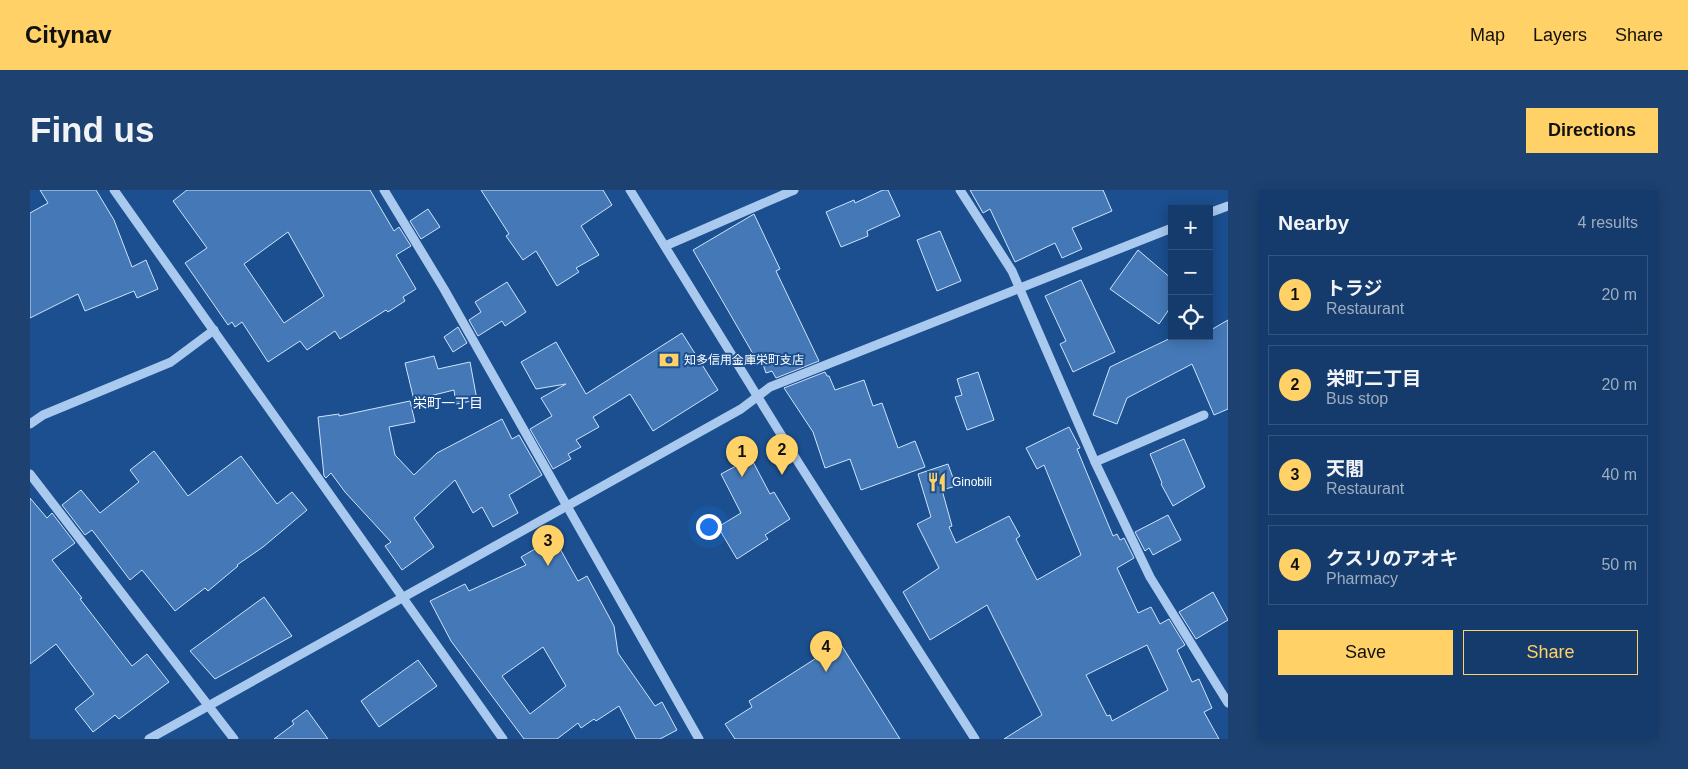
<!DOCTYPE html>
<html lang="en">
<head>
<meta charset="utf-8">
<style>
  :root { --surface:#143b6b; --page:#1d4271; --text:#f1f3f6; --muted:#9dadc1; --line:#33557e; --accent:#ffd166 }
  body { margin:0; font-family:Arial,"Noto Sans JP",sans-serif; background:var(--page); color:var(--text) }
  .controls { position:absolute; right:15px; top:15px; display:grid; overflow:hidden; border-radius:0px; box-shadow:0 2px 12px #0003 }
  .controls button { width:45px; height:45px; display:grid; place-items:center; padding:0; border:0; border-bottom:1px solid var(--line); background:var(--surface); color:var(--text); font:25px sans-serif }
  .you { position:absolute; left:678px; top:336px; width:18px; height:18px; margin:-12px; border:4px solid #fff; border-radius:50%; background:#1a73e8; box-shadow:0 0 0 8px #1a73e833 }
  .badge { display:grid; place-items:center; width:32px; height:32px; border-radius:50%; background:var(--accent); color:#111; font-size:16px; font-weight:700 }
  .pin { position:absolute; translate:-50% -41px; filter:drop-shadow(0 1px 2px #0008) }
  .pin::after { content:''; position:absolute; top:26px; width:18px; height:15px; background:inherit; clip-path:polygon(0 0,100% 0,50% 100%) }
  .list { margin:0; padding:0; list-style:none }
  h2 { display:flex; justify-content:space-between; align-items:center; height:65px; margin:0; padding:0 20px; font-size:21px }
  h2 small { font-size:16px; font-weight:400; color:var(--muted) }
  .list li { display:grid; grid-template-columns:32px 1fr auto; gap:15px; align-items:center; box-sizing:border-box; height:80px; margin:0 10px 10px; padding:0 10px; border:1px solid var(--line); border-radius:0px }
  .list b { display:block; font-size:19px; white-space:nowrap }
  .list p { margin:0; font-size:16px; white-space:nowrap; color:var(--muted) }
  .list em { font-size:16px; font-style:normal; color:var(--muted) }
  .actions { display:flex; gap:10px; padding:15px 20px }
  .actions a { flex:1; padding:11px 0; border:1px solid var(--accent); border-radius:0px; text-align:center; font-size:18px; color:var(--accent) }
  .actions .main { background:var(--accent); color:#111 }
  .icon { flex:none; width:28px; height:28px; fill:none; stroke:currentColor; stroke-width:2; stroke-linecap:round; stroke-linejoin:round }
  .map { position:relative; flex:none; width:1198px; height:549px; overflow:hidden; border-radius:0px }
  header { display:flex; align-items:center; gap:30px; box-sizing:border-box; height:70px; padding:0 25px; background:var(--accent); color:#111 }
  header strong { font-size:24px }
  nav { display:flex; gap:28px; margin-inline-start:auto; font-size:18px }
  .intro { display:flex; align-items:center; justify-content:space-between; box-sizing:border-box; height:120px; padding:0 30px }
  h1 { margin:0; font-size:35px }
  .button { padding:12px 22px; border-radius:0px; background:var(--accent); color:#111; font-size:18px; font-weight:700 }
  main { display:flex; gap:30px; padding:0 30px }
  aside { flex:1; background:var(--surface); border-radius:0px; box-shadow:0 2px 12px #0003 }
  .map>svg:first-child { display:block }
  .building { fill:#4478b7; stroke:#cfe3fa; fill-rule:evenodd }
  .lines { fill:none; stroke-linecap:round; stroke-linejoin:round }
  .minor { stroke:#a9c9ee; stroke-width:9 }
  .labels { text-anchor:middle; dominant-baseline:central; stroke-width:4; stroke-linejoin:round; paint-order:stroke }
  .poi-label { font-size:12px; fill:#fff; stroke:#1b4f8f; text-anchor:start }
  .neighbourhood-label { font-size:14px; fill:#fff; stroke:#1b4f8f }
</style>
</head>
<body>
<header>
<strong>Citynav</strong>
<nav><a>Map</a><a>Layers</a><a>Share</a></nav>
</header>
<div class="intro"><h1>Find us</h1><a class="button">Directions</a></div>
<main>
<div class="map">
<svg width="1198" height="549" viewBox="0 0 1198 549">
  <rect width="100%" height="100%" fill="#1b4f8f"/>
  <g class="building">
    <path d="M10,0h56l18,30 18,47 14,-7 12,29 -21,9 -3,-7 -49,20 -7,-17 -48,24v-105l18,-10z"/>
    <path d="M157,0h183l24,41 5,-4 12,19 -15,9 20,34 -13,8 2,4 -17,11 -2,-2 -46,29 -5,-8 -28,19 -7,-9 -32,21 -26,-40 -7,5 -3,-5 -4,3 -43,-62 22,-15 -34,-47zM258,42l36,64 -40,27 -40,-59z"/>
    <path d="M451,0h122l9,15 -31,21 18,29 -23,13 3,4 -22,14 -21,-35 -13,9 -17,-24 3,-2z"/>
    <path d="M853,0h5l12,26 -33,15 1,5 -27,11 -15,-35 28,-12 1,3z"/>
    <path d="M940,0h133l9,21 -40,17 10,21 -20,9 -7,-15 -40,19 -25,-53 -7,4z"/>
    <path d="M398,19l12,18 -19,12 -11,-18z"/>
    <path d="M724,24l26,55 -4,2 43,90 -43,17 -4,-7 -6,2 -6,-17 -4,3 -63,-109z"/>
    <path d="M910,41l21,50 -24,10 -20,-51z"/>
    <path d="M1108,60l34,29v26l-13,19 -49,-35z"/>
    <path d="M1051,90l34,72 -42,20 -13,-28 6,-3 -21,-45z"/>
    <path d="M477,92l19,30 -21,14 -3,-5 -24,15 -9,-16 12,-8 -6,-10z"/>
    <path d="M1198,130v89l-14,6 -22,-51 -65,34 -10,26 -24,-9 17,-48 65,-31h34v-5z"/>
    <path d="M428,137l9,16 -14,9 -9,-15z"/>
    <path d="M652,143l36,57 -65,41 -23,-37 -37,23 6,10 -23,13 5,7 -13,7 3,5 -18,10 -23,-40 22,-13 -11,-18 25,-14 -30,5 -15,-27 35,-20 30,52z"/>
    <path d="M404,166l4,13 32,-7 7,38 -21,4 -2,-14 -40,10 -9,-37z"/>
    <path d="M795,182l2,4h2l6,14 29,-10 9,26 9,-3 16,45 17,-7 10,26 -64,23 -11,-31 -25,9 -12,-36 -29,-44z"/>
    <path d="M948,182l16,48 -27,10 -12,-33 7,-2 -5,-16z"/>
    <path d="M380,211l5,21 -26,5 6,28 19,20 23,-22 65,-34 10,20 7,-4 23,40 -33,20 9,18 -25,14 -11,-20 -9,6 -18,-33 -41,38 20,29 -32,23 -17,-24 6,-4 -46,-50 -14,-19 -5,5 -2,-2 -6,-59 21,-3v2z"/>
    <path d="M1039,237l11,21 -3,1 36,87 4,-2 3,6 4,-2 10,20 -17,10 21,45 13,-6 9,17 9,-5 16,26 -8,5 15,32 7,-3 13,29 -8,4 15,27h-215l38,-24 -55,-110 -57,35 -27,-48 36,-24 -22,-44 14,-7 -13,-43 30,-10 8,22 -14,4 10,36 -3,1 7,16 53,-27 11,20 -4,3 21,41 44,-25 -37,-90 -7,4 -11,-21zM1117,455l21,45 -56,31 -2,-6 -3,1 -21,-41z"/>
    <path d="M1154,249l21,48 -32,19 -12,-22 1,-1 -12,-29z"/>
    <path d="M124,261l34,45 53,-40 36,48 15,-12 15,18 -44,37 -26,18 1,1 -30,25 -3,-3 -30,23 -33,-41 -12,10 -38,-50 -7,5 -23,-30 19,-15 19,23 39,-31 -9,-12z"/>
    <path d="M721,268l19,36 4,-2 16,27 -25,16 3,4 -31,20 -19,-32 23,-14 -20,-39z"/>
    <path d="M0,308l17,20 5,-5 23,30 -23,17 30,38 -2,1 52,67 15,-12 22,28 -50,37 -4,-4 -22,17 -18,-23 19,-15 -38,-50 -26,20z"/>
    <path d="M1138,325l13,25 -28,15 -4,-7 -4,3 -10,-19z"/>
    <path d="M524,348l24,43 9,-5 27,50 4,27 37,53 7,-4 15,28 -17,9h-24l-17,-33 -23,15 -2,-2 -13,9 -3,-5 -21,16h-33l-73,-98 -21,-40 35,-17 4,7 57,-26 -5,-8zM513,457l23,39 -36,28 -28,-38z"/>
    <path d="M1183,402l15,28 -32,19 -17,-27z"/>
    <path d="M234,407l28,39 -77,43 -25,-28z"/>
    <path d="M810,453l60,96h-165l-10,-15 27,-17 -3,-6z"/>
    <path d="M388,470l19,26 -58,41 -18,-26z"/>
    <path d="M277,520l21,29h-54l20,-15 -2,-3z"/>
  </g>
  <g class="lines">
    <g class="minor">
      <path d="M84,0l389,549"/>
      <path d="M354,0l60,99 255,450"/>
      <path d="M600,0l168,272 177,277"/>
      <path d="M930,0l52,81 83,191 55,115 78,126"/>
      <path d="M1179,23l19,-7"/>
      <path d="M635,56l129,-56"/>
      <path d="M0,234l13,-9 128,-53 43,-32"/>
      <path d="M1065,272l109,-47"/>
      <path d="M0,284l204,265"/>
      <path d="M119,549l592,-330 29,-22 402,-159"/>
    </g>
  </g>
  <defs>
    <symbol id="bank-bare" viewBox="-9 -9 18 18"><path d="M-6-4H6V4H-6ZM0-2.3a2.3 2.3 0 1 0 0 4.6a2.3 2.3 0 1 0 0-4.6Z" fill="#ffd166" stroke="#1b4f8f" stroke-width="2.5" paint-order="stroke"/></symbol>
    <symbol id="restaurant-bare" viewBox="-9 -9 18 18"><path d="M-5-6h1v4h1v-4h1v4h1v-4h1v5L-1.5 .5V6h-2V.5L-5-1ZM5-6V6H3V1.5H1.5Q1.5-4 5-6Z" fill="#ffd166" stroke="#1b4f8f" stroke-width="2.5" paint-order="stroke"/></symbol>
  </defs>
  <g fill-rule="evenodd">
    <use href="#bank-bare" x="625" y="156" width="28" height="28"/>
    <use href="#restaurant-bare" x="893" y="278" width="28" height="28"/>
  </g>
  <g class="labels">
    <g class="poi-label">
      <text x="654" y="170">知多信用金庫栄町支店</text>
      <text x="922" y="292">Ginobili</text>
    </g>
    <g class="neighbourhood-label">
      <text x="418" y="213">栄町一丁目</text>
    </g>
  </g>
</svg>
<div class="controls">
<button>+</button>
<button>−</button>
<button><svg class="icon" aria-label="locate" viewBox="0 0 24 24"><circle cx="12" cy="12" r="6"/><path d="M12 2v4M12 18v4M2 12h4M18 12h4"/></svg></button>
</div>
<div class="you"></div>
<div class="pin badge" style="left:712px;top:287px">1</div>
<div class="pin badge" style="left:752px;top:285px">2</div>
<div class="pin badge" style="left:518px;top:376px">3</div>
<div class="pin badge" style="left:796px;top:482px">4</div>
</div>
<aside>
<h2>Nearby<small>4 results</small></h2>
<ul class="list">
<li><span class="badge">1</span><div><b>トラジ</b><p>Restaurant</p></div><em>20 m</em></li>
<li><span class="badge">2</span><div><b>栄町二丁目</b><p>Bus stop</p></div><em>20 m</em></li>
<li><span class="badge">3</span><div><b>天閣</b><p>Restaurant</p></div><em>40 m</em></li>
<li><span class="badge">4</span><div><b>クスリのアオキ</b><p>Pharmacy</p></div><em>50 m</em></li>
</ul>
<div class="actions"><a class="main">Save</a><a>Share</a></div>
</aside>
</main>
</body>
</html>
